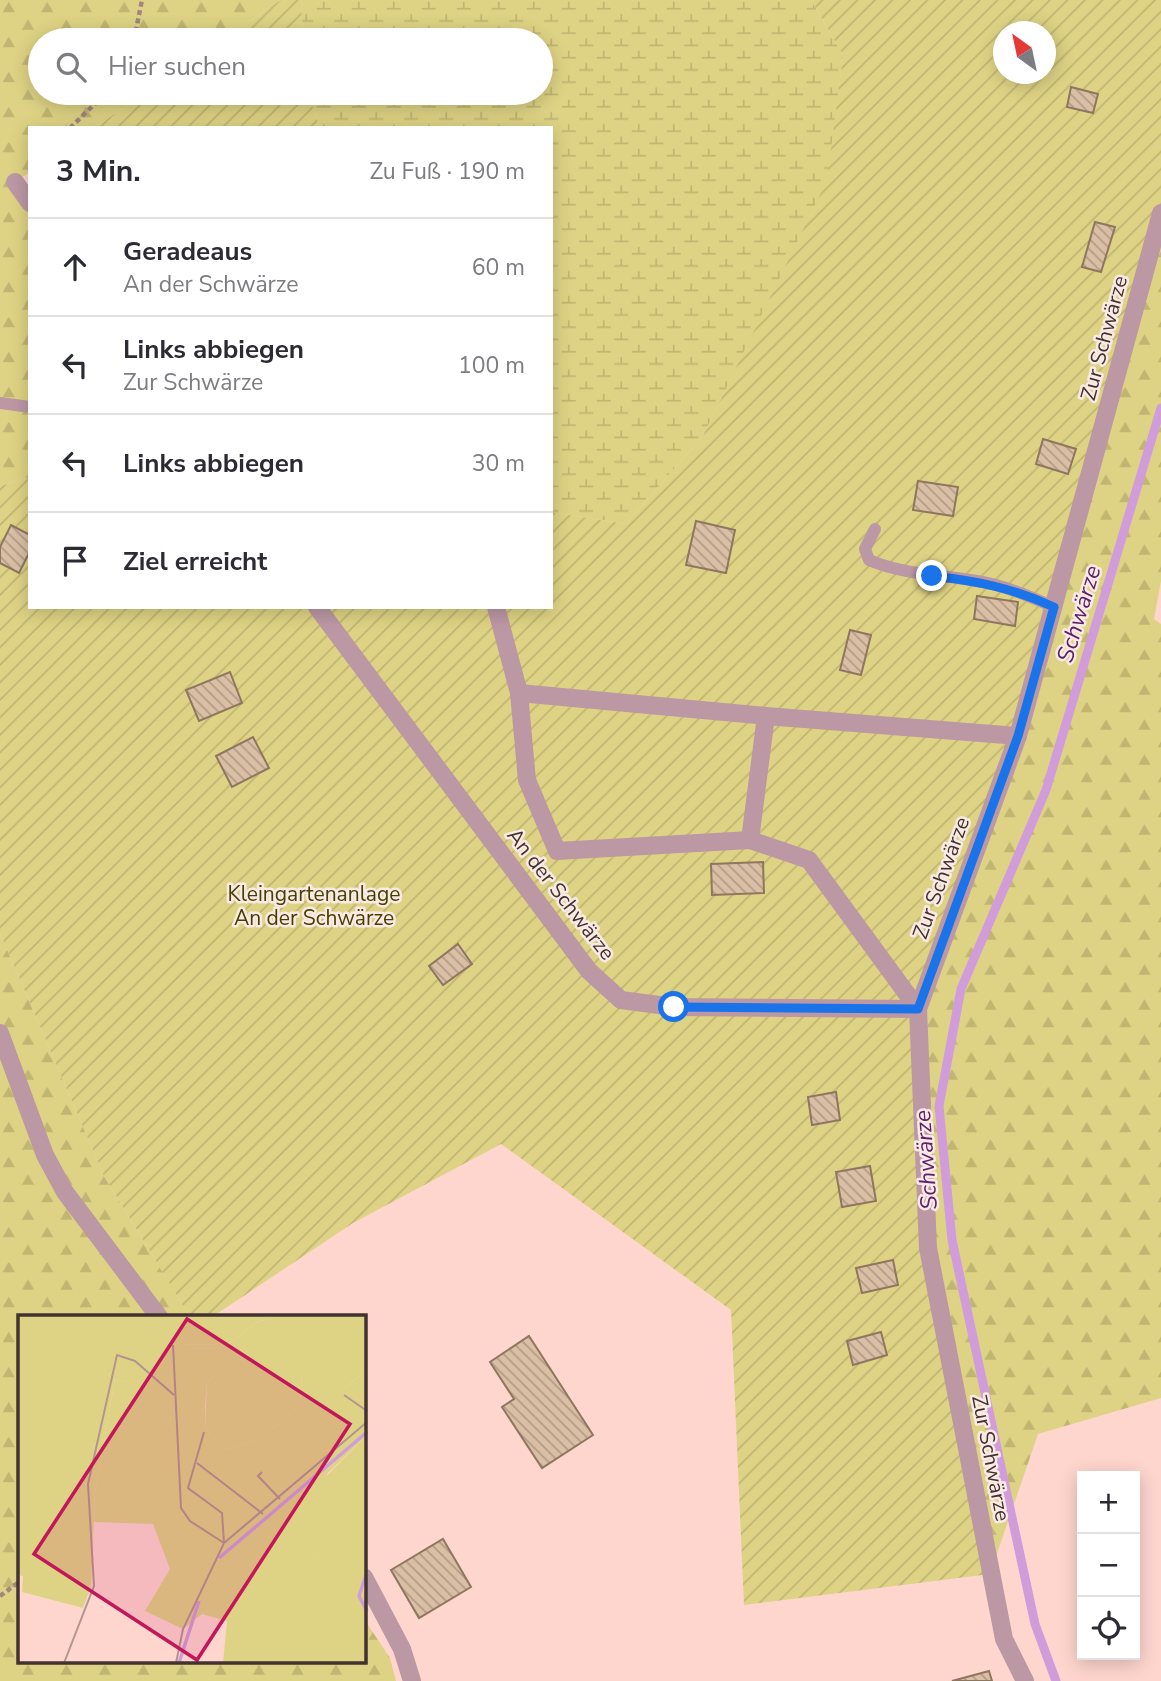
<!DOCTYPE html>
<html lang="de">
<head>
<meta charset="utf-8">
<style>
  :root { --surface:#fff; --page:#f7f7f7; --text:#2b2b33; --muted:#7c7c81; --line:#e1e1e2 }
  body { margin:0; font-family:"Nunito Sans",sans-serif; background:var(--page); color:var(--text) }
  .controls { position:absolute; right:21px; bottom:21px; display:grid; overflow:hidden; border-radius:0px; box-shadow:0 4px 18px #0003 }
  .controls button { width:63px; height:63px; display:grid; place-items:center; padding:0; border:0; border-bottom:2px solid var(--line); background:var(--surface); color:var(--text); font:35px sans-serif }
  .compass { position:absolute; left:993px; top:21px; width:63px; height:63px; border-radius:50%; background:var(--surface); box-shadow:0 4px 18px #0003; rotate:327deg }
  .stop { position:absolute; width:21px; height:21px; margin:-16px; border:5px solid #1a73e8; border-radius:50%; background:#fff }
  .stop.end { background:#1a73e8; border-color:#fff; box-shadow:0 2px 7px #0008 }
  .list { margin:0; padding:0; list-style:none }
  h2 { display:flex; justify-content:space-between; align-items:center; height:91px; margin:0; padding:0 28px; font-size:30px }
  h2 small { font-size:23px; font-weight:400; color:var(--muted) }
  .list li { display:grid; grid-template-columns:46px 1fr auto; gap:21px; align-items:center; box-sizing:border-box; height:98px; padding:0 28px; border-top:2px solid var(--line) }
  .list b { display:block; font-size:26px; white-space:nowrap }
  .list p { margin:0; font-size:23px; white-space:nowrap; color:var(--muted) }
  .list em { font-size:23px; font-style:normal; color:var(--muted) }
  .icon { flex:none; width:38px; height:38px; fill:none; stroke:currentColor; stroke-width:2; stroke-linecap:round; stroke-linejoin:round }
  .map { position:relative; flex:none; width:1161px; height:1681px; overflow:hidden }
  .search { position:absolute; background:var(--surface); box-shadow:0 4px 18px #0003; left:28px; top:28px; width:525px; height:77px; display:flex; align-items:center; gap:18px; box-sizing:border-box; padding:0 24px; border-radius:38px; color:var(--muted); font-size:26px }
  .panel { position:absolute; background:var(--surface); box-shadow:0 4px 18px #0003; left:28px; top:126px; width:525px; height:483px; border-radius:0px }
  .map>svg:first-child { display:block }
  .forest { fill:url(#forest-firs) }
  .wetland { fill:url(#wetland-marsh) }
  .garden { fill:url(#garden-furrows); fill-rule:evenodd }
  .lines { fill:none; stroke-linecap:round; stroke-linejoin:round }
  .stream { stroke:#d09dda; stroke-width:9 }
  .building { fill:url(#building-back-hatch); stroke:#8f765e; stroke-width:2 }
  .path { stroke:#a1857f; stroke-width:4.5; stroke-dasharray:5 3.5; stroke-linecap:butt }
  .service { stroke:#bc98a4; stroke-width:12 }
  .minor { stroke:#bc98a4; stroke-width:18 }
  .route { stroke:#1a73e8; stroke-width:9 }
  .labels { text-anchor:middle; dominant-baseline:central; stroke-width:5; stroke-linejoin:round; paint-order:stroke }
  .street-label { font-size:21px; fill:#433330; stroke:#faeae6 }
  .park-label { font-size:21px; fill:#484000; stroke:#faeae6 }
  .water-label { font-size:23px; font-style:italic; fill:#5e2169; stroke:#faeae6 }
  .inset-river { fill:none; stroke:#d09dda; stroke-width:3.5 }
  .inset-road { fill:none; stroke:#b3958f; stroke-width:2 }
  .view { fill:#c2185b; fill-opacity:0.15; stroke:#c2185b; stroke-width:3.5 }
  .inset-edge { fill:none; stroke:#433330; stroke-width:3.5 }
</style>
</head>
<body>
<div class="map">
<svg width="1161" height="1681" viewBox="0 0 1161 1681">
  <defs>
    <pattern id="forest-firs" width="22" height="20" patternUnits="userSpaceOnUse" patternTransform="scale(1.75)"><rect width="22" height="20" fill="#ded384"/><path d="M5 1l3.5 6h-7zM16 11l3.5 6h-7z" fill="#c0b672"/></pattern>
    <pattern id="wetland-marsh" width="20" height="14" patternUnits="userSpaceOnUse" patternTransform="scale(1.75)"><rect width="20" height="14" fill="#ded384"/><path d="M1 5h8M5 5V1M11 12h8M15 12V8" fill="none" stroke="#c0b672"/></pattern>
    <pattern id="garden-furrows" width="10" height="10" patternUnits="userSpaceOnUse" patternTransform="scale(1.75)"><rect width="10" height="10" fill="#ded384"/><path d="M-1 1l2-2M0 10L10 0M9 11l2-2" fill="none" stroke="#c0b672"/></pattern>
    <pattern id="building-back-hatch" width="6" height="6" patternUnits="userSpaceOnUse" patternTransform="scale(1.75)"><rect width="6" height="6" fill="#dabfa5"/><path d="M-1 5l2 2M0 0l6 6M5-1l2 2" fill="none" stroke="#b29c87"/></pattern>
  </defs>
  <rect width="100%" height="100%" fill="#fed6ce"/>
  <g class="forest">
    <path d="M0,0h281l-59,40h-182v53h105l-51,35h-64v44l-15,10 15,24v271l-30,9z"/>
    <path d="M1161,213v368l-7,38 7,5v774l-123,36 -48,140 -62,-326 -10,-239z"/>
    <path d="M0,933l104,243 86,141h-171v345h345v-43l26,39 6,23h-396z"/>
  </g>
  <path class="wetland" d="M301,0h510l32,55 -15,125 -125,256 -77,88 -75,-12v-384h-231l-12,-35h233v-53h-238z"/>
  <g class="garden">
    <path d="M281,0h20l2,40h-81z"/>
    <path d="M811,0h350v213l-107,396 -136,400 10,239 62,326 -246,31 -13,-295 -230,-166 -148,79 -141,94h-22l-86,-141 -104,-243v-447l30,-9v130h521v-95l75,12 77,-88 124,-256 16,-125zM1004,32h42v42h-42z"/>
    <path d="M145,93h163l12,35h-226z"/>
  </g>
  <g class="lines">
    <path class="stream" d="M1056,1681l-21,-57 -83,-384 -13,-134 22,-117 85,-199 115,-382"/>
  </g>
  <g class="building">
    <path d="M1071,87l27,7 -5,19 -26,-6z"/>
    <path d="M1095,222l20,5 -14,45 -19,-5z"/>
    <path d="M1043,439l33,10 -8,25 -32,-10z"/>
    <path d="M918,481l40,6 -5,29 -40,-6z"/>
    <path d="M696,521l39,9 -9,43 -40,-8z"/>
    <path d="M11,525l19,10v16l-11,22 -19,-10v-16z"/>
    <path d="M977,596l41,6 -3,24 -41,-7z"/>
    <path d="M850,630l21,5 -10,40 -21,-5z"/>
    <path d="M230,672l12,31 -43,18 -13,-31z"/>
    <path d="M253,737l16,31 -37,19 -16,-31z"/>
    <path d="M763,862l1,31 -52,2 -1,-31z"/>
    <path d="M458,944l14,20 -29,21 -14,-19z"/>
    <path d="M836,1092l4,28 -28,5 -4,-28z"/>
    <path d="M870,1166l6,35 -34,6 -6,-35z"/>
    <path d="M893,1260l5,25 -36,8 -6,-25z"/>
    <path d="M881,1332l6,23 -34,10 -6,-24z"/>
    <path d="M529,1336l64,99 -51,33 -40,-61 12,-8 -24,-37z"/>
    <path d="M443,1539l28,48 -52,31 -28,-48z"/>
    <path d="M989,1671l3,10h-40z"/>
  </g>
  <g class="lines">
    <g class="path">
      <path d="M134,40l8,-40"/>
      <path d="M70,128l36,-35"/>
      <path d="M0,1596l19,-14"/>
    </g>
    <g class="service">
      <path d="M0,403l30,4"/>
      <path d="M875,529l-10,20 4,11c35,15 71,14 108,21 26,4 52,15 77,26"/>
    </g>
    <g class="minor">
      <path d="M15,182l15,21"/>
      <path d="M317,607l272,364 32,29 53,7 244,2"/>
      <path d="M496,607l23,86 8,87 30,71 193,-11 59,20 109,149"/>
      <path d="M519,693l247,23 252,20"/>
      <path d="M750,840l16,-124"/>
      <path d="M0,1033l45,122 20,37 94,125"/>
      <path d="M364,1577l38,72 10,32"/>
      <path d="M1025,1681l-21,-42 -76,-391 -10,-239 100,-273 143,-523"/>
    </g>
  </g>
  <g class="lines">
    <path class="route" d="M674,1007l244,2 100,-273 36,-129c-42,-19 -76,-26 -122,-31"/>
  </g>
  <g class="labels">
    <g class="street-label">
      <text transform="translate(1104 338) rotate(-75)">Zur Schwärze</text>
      <text transform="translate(941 878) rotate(-70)">Zur Schwärze</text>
      <text transform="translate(561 894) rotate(52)">An der Schwärze</text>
      <text transform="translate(991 1458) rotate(79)">Zur Schwärze</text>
    </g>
    <g class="park-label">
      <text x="314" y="894">Kleingartenanlage<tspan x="314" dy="24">An der Schwärze</tspan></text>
    </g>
    <g class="water-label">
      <text transform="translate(1079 614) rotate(-73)">Schwärze</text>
      <text transform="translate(926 1160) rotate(-94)">Schwärze</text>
    </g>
  </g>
  <g transform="translate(18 1315)">
    <rect width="348" height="348" fill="#fed6ce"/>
    <path d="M0,0h265l-26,7 -27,22 -57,1 -2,50 -56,-16 -20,114 -4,93 -8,22 -61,-16 1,-16 -5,-1zM348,107v14l-39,38 -14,79 49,49 4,-7v68h-143l4,-42 -25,-7 -19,15 41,-86z" fill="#ded384"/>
    <path d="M265,0h83v55l-21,18 -43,-14 -2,29 -13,16 -41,25 -19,5 -22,-20 2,-47 13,-13 10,-25 27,-22zM348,121l1,136 -5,14 5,9 -4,7 -21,-15 -29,-34 -20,-43z" fill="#ded384"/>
    <path d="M212,29l-10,25 -13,13 -2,24v23l22,20 19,-5 41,-25 13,-16 2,-29 14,-6 29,20 21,-18v52l-142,121 -41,86 -38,-18 25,-42 -17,-45 -59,-2 1,-29 20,-114 56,15 2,-49z" fill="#ded384"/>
    <path class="inset-river" d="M201,243l148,-126M349,257l-8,24 8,15M161,348l20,-62"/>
    <path class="inset-road" d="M155,30l8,163 9,13 34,22M326,80l23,16M186,117l-16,56 34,25 2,30M179,148l66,51M244,157l-4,4 22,23M46,348l30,-77 -6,-102 29,-129 18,6 39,34M158,348l7,-34 41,-86 143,-121"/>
    <path class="view" d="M169,4l163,105 -153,236 -163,-106z"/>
    <rect width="348" height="348" class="inset-edge"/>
  </g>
</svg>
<div class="controls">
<button>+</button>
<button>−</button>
<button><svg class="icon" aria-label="locate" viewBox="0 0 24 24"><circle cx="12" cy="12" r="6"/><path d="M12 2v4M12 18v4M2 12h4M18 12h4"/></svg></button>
</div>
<svg class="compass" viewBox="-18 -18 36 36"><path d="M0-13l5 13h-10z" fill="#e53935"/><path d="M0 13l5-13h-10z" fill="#7c7c81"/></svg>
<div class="stop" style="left:674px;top:1007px"></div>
<div class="stop end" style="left:932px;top:576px"></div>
<div class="search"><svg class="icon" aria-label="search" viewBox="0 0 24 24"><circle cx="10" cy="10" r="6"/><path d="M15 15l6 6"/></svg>Hier suchen</div>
<section class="panel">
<h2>3 Min.<small>Zu Fuß · 190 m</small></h2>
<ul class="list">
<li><svg class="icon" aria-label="ahead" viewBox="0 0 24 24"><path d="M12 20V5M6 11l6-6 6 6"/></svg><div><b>Geradeaus</b><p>An der Schwärze</p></div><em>60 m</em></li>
<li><svg class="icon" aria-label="left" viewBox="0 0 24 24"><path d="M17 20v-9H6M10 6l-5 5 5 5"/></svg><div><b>Links abbiegen</b><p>Zur Schwärze</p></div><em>100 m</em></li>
<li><svg class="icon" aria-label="left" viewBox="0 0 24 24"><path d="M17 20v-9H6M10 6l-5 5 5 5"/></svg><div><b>Links abbiegen</b></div><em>30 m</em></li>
<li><svg class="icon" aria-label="arrive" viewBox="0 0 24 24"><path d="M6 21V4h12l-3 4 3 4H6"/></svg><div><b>Ziel erreicht</b></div></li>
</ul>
</section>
</div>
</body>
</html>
